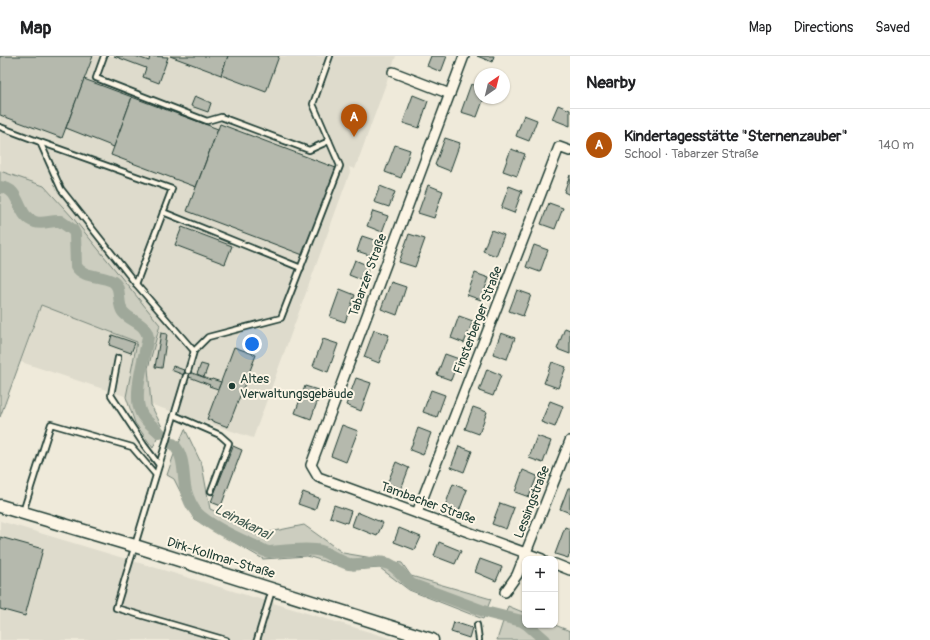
<!DOCTYPE html>
<html lang="en">
<head>
<meta charset="utf-8">
<style>
  :root { --surface:#fff; --page:#f6f6f6; --text:#202124; --muted:#757577; --line:#e0e0e0; --accent:#b45309 }
  body { margin:0; font-family:Pangolin,sans-serif; background:var(--page); color:var(--text) }
  .controls { position:absolute; right:12px; bottom:12px; display:grid; overflow:hidden; border-radius:8px; box-shadow:0 1px 3px #0004 }
  .controls button { width:36px; height:36px; display:grid; place-items:center; padding:0; border:0; border-bottom:1px solid var(--line); background:var(--surface); color:var(--text); font:20px sans-serif }
  .compass { position:absolute; left:474px; top:12px; width:36px; height:36px; border-radius:50%; background:var(--surface); box-shadow:0 1px 3px #0004; rotate:35deg }
  .you { position:absolute; left:252px; top:288px; width:14px; height:14px; margin:-10px; border:3px solid #fff; border-radius:50%; background:#1a73e8; box-shadow:0 0 0 6px #1a73e833 }
  .badge { display:grid; place-items:center; width:26px; height:26px; border-radius:50%; background:var(--accent); color:#fff; font-size:13px; font-weight:700 }
  .pin { position:absolute; translate:-50% -33px; filter:drop-shadow(0 1px 2px #0008) }
  .pin::after { content:''; position:absolute; top:21px; width:14px; height:12px; background:inherit; clip-path:polygon(0 0,100% 0,50% 100%) }
  .list { margin:0; padding:0; list-style:none }
  h2 { display:flex; justify-content:space-between; align-items:center; height:52px; margin:0; padding:0 16px; font-size:17px }
  h2 small { font-size:13px; font-weight:400; color:var(--muted) }
  .list li { display:grid; grid-template-columns:26px 1fr auto; gap:12px; align-items:center; box-sizing:border-box; height:72px; padding:0 16px; border-top:1px solid var(--line) }
  .list b { display:block; font-size:15px; white-space:nowrap }
  .list p { margin:0; font-size:13px; white-space:nowrap; color:var(--muted) }
  .list em { font-size:13px; font-style:normal; color:var(--muted) }
  .map { position:relative; flex:none; width:570px; height:584px; overflow:hidden }
  header { display:flex; align-items:center; gap:24px; box-sizing:border-box; height:56px; padding:0 20px; background:var(--surface); border-bottom:1px solid var(--line) }
  header strong { font-size:19px }
  nav { display:flex; gap:22px; margin-inline-start:auto; font-size:14px }
  main { display:flex }
  aside { flex:1; background:var(--surface) }
  .map>svg:first-child { display:block }
  .built { fill:#dedbcc }
  .green { fill:#cccdbf; stroke:#76857a }
  .lines { fill:none; stroke-linecap:round; stroke-linejoin:round }
  .canal { stroke:#9fa89a; stroke-width:12 }
  .building { fill:#b5b9ad; stroke:#1f3d34 }
  .service-casing { stroke:#1f3d34; stroke-width:8 }
  .minor-casing { stroke:#1f3d34; stroke-width:12 }
  .tertiary-casing { stroke:#1f3d34; stroke-width:15 }
  .service { stroke:#fcf5e5; stroke-width:4.5 }
  .minor { stroke:#fcf5e5; stroke-width:9 }
  .tertiary { stroke:#fcf5e5; stroke-width:12 }
  .poi-dot { fill:#1f3d34; stroke:#fcf5e5; stroke-width:1.5 }
  .labels { text-anchor:middle; dominant-baseline:central; stroke-width:4; stroke-linejoin:round; paint-order:stroke }
  .street-label { font-size:13px; fill:#1f3d34; stroke:#fcf5e5 }
  .poi-label { font-size:13px; fill:#1f3d34; stroke:#fcf5e5; text-anchor:start }
  .water-label { font-size:14px; font-style:italic; fill:#455d53; stroke:#fcf5e5 }
</style>
</head>
<body>
<header>
<strong>Map</strong>
<nav><a>Map</a><a>Directions</a><a>Saved</a></nav>
</header>
<main>
<div class="map">
<svg width="570" height="584" viewBox="0 0 570 584">
  <rect width="100%" height="100%" fill="#efeada"/>
  <filter id="ink" filterUnits="userSpaceOnUse"><feTurbulence type="fractalNoise" baseFrequency=".025" numOctaves="2"/><feDisplacementMap in="SourceGraphic" scale="8" xChannelSelector="R" yChannelSelector="G"/><feConvolveMatrix kernelMatrix="1 2 1 2 8 2 1 2 1" color-interpolation-filters="sRGB"/></filter>
  <g filter="url(#ink)">
    <g class="built">
      <path d="M0,0h396l-41,113 -6,-2 1,5 -97,266 -232,-76 52,-144 -29,-32 -44,-15z"/>
      <path d="M0,465l396,119h-396z"/>
    </g>
    <g class="green">
      <path d="M0,115l44,15 29,32 87,107 -12,43 3,37 11,22 -9,21 -18,-25 -9,-26 11,-55 -96,-37 -41,112z"/>
      <path d="M185,373l17,36 8,44 55,24 39,-8 39,28 59,10 9,13 80,23 -8,20 -74,-29 -29,-22 -27,2 -46,-14 -44,3 -69,-40 -20,-40 -7,-4 6,-18z"/>
      <path d="M508,550l17,7v12h30l15,6v9h-73z"/>
    </g>
    <g class="lines">
      <g class="canal">
        <path d="M0,131c22,1 16,30 35,35 9,3 16,-2 25,-1l13,9 2,4 1,32c7,12 24,9 36,15 11,6 4,22 11,31 8,10 22,10 25,25 -3,18 -16,59 -7,76 3,7 13,14 19,20"/>
        <path d="M173,388c13,13 9,31 13,47 2,7 6,16 11,22 15,15 48,28 68,38l4,1c13,-1 40,-5 52,-1 10,3 18,11 28,13 13,2 26,-5 40,0 9,4 15,14 22,20l78,29 33,8 3,2"/>
        <path d="M528,569l17,15"/>
      </g>
    </g>
    <g class="building">
      <path d="M0,0h93l-31,82 -62,-23z"/>
      <path d="M114,0h21l14,5 1,-5 18,1 -9,26 -16,-6 3,-9z"/>
      <path d="M170,0h58l-7,19z"/>
      <path d="M228,0h51l-13,36 -45,-17z"/>
      <path d="M431,0h16l-6,16 -14,-6z"/>
      <path d="M477,0h17l-2,6z"/>
      <path d="M84,23l48,18 -18,50 -48,-19z"/>
      <path d="M471,28l9,4v10h4l-7,19 -16,-5z"/>
      <path d="M413,39l15,6 -9,27 -16,-5z"/>
      <path d="M195,40l16,7 -3,9 -17,-6z"/>
      <path d="M132,41l86,32 -22,58 -85,-32z"/>
      <path d="M558,49l12,5v16l-18,-7z"/>
      <path d="M524,59l13,5 -8,21 -13,-5z"/>
      <path d="M220,68l116,44 -33,87 -116,-44z"/>
      <path d="M445,82l15,5 -10,28 -15,-6z"/>
      <path d="M395,89l15,5 -9,28 -16,-6z"/>
      <path d="M511,93l14,5 -8,22 -14,-5z"/>
      <path d="M570,119v20l-6,-3z"/>
      <path d="M428,129l15,6 -9,27 -16,-5z"/>
      <path d="M380,130l15,6 -6,15 -15,-5z"/>
      <path d="M509,130l13,5 -8,22 -13,-5z"/>
      <path d="M549,147l14,5 -8,21 -14,-5z"/>
      <path d="M373,155l15,5 -6,16 -15,-6z"/>
      <path d="M182,171l50,19 -7,18 -50,-19z"/>
      <path d="M491,174l13,5 -8,21 -13,-5z"/>
      <path d="M409,178l16,5 -10,28 -16,-5z"/>
      <path d="M362,180l15,5 -5,15 -15,-5z"/>
      <path d="M534,189l14,5 -8,22 -14,-5z"/>
      <path d="M355,204l14,6 -5,15 -15,-6z"/>
      <path d="M475,217l14,5 -8,22 -14,-5z"/>
      <path d="M391,226l15,5 -9,28 -16,-6z"/>
      <path d="M340,233l15,6 -10,27 -15,-5z"/>
      <path d="M517,234l14,5 -8,21 -14,-5z"/>
      <path d="M459,260l14,5 -9,22 -13,-5z"/>
      <path d="M565,272l5,2v24l-13,-5z"/>
      <path d="M374,274l15,5 -10,28 -15,-6z"/>
      <path d="M161,277l6,1 -5,34 -7,-1z"/>
      <path d="M501,277l14,5 -8,21 -14,-5z"/>
      <path d="M112,279l23,8 -4,10 -22,-8z"/>
      <path d="M323,283l15,5 -10,28 -15,-6z"/>
      <path d="M234,291l22,8 -28,72 -21,-8z"/>
      <path d="M445,298l14,5 -8,21 -14,-5z"/>
      <path d="M552,306l14,5 -8,21 -14,-5z"/>
      <path d="M201,308l7,2 -4,11 -7,-3z"/>
      <path d="M173,310l38,14 1,-1 9,3 -3,7 -9,-3 1,-1 -39,-15z"/>
      <path d="M487,313l14,6 -8,21 -14,-5z"/>
      <path d="M356,322l15,5 -10,28 -15,-6z"/>
      <path d="M305,330l16,5 -10,28 -16,-6z"/>
      <path d="M431,334l14,5 -8,22 -14,-5z"/>
      <path d="M550,345l13,5 -8,21 -14,-5z"/>
      <path d="M473,351l14,5 -8,22 -14,-5z"/>
      <path d="M342,369l16,6 -12,31 -15,-6z"/>
      <path d="M418,372l13,5 -8,22 -13,-5z"/>
      <path d="M537,380l14,5 -8,22 -14,-5z"/>
      <path d="M233,390l9,4 -21,56 -10,-4z"/>
      <path d="M459,390l13,5 -8,21 -13,-5z"/>
      <path d="M396,406l13,6 -8,21 -14,-5z"/>
      <path d="M523,414l14,6 -8,21 -14,-5z"/>
      <path d="M453,428l14,6 -8,21 -14,-5z"/>
      <path d="M568,432h2v25l-10,-4z"/>
      <path d="M303,436l16,6 -4,12 -17,-6z"/>
      <path d="M500,447l14,5 -8,21 -14,-5z"/>
      <path d="M334,449l17,6 -4,12 -17,-6z"/>
      <path d="M357,456l26,11 -6,13 -25,-10z"/>
      <path d="M565,471l5,2v24l-2,5 -13,-4z"/>
      <path d="M399,472l22,9 -6,13 -21,-8z"/>
      <path d="M0,481l43,12 -18,67 -25,-7z"/>
      <path d="M439,486l22,9 -6,13 -21,-8z"/>
      <path d="M480,503l22,8 -6,14 -21,-9z"/>
      <path d="M454,566l18,6 -3,10 -18,-6z"/>
    </g>
    <g class="lines">
      <defs>
        <g id="service">
          <path d="M104,0l-8,22 111,43 14,-4 88,33 20,-9"/>
          <path d="M0,71l40,15 21,47 75,95 58,67"/>
          <path d="M40,86l132,47 -36,95"/>
          <path d="M163,156l138,56"/>
          <path d="M118,302l-7,37 33,50 15,20"/>
          <path d="M188,315l6,-20 14,-14 73,-19 59,-152 -27,-62 17,-48"/>
          <path d="M186,320l-70,232 110,32"/>
          <path d="M174,359l46,20 9,8 -18,48"/>
          <path d="M23,456l28,-88 81,23 24,28"/>
          <path d="M477,569l2,15"/>
          <path d="M257,584l15,-50"/>
        </g>
        <g id="minor">
          <path d="M464,0l-153,409 7,12 224,82"/>
          <path d="M393,16l57,22"/>
          <path d="M417,457l142,-366 11,4"/>
          <path d="M555,508l15,6"/>
          <path d="M505,536l12,-17 53,-134"/>
        </g>
        <path id="tertiary" d="M0,450l135,40 297,94"/>
      </defs>
      <use href="#service" class="service-casing"/>
      <use href="#minor" class="minor-casing"/>
      <use href="#tertiary" class="tertiary-casing"/>
      <use href="#service" class="service"/>
      <use href="#minor" class="minor"/>
      <use href="#tertiary" class="tertiary"/>
    </g>
  </g>
  <circle class="poi-dot" cx="232" cy="330" r="4"/>
  <g class="labels">
    <g class="street-label">
      <text transform="translate(368 219) rotate(-70)">Tabarzer Straße</text>
      <text transform="translate(478 264) rotate(-69)">Finsterberger Straße</text>
      <text transform="translate(532 446) rotate(-69)">Lessingstraße</text>
      <text transform="translate(428 447) rotate(20)">Tambacher Straße</text>
      <text transform="translate(221 502) rotate(17)">Dirk-Kollmar-Straße</text>
    </g>
    <g class="poi-label">
      <text x="240" y="323">Altes<tspan x="240" dy="15">Verwaltungsgebäude</tspan></text>
    </g>
    <g class="water-label">
      <text transform="translate(243 466) rotate(27)">Leinakanal</text>
    </g>
  </g>
</svg>
<div class="controls">
<button>+</button>
<button>−</button>
</div>
<svg class="compass" viewBox="-18 -18 36 36"><path d="M0-13l5 13h-10z" fill="#e53935"/><path d="M0 13l5-13h-10z" fill="#757577"/></svg>
<div class="you"></div>
<div class="pin badge" style="left:354px;top:81px">A</div>
</div>
<aside>
<h2>Nearby<small></small></h2>
<ul class="list">
<li><span class="badge">A</span><div><b>Kindertagesstätte &quot;Sternenzauber&quot;</b><p>School · Tabarzer Straße</p></div><em>140 m</em></li>
</ul>
</aside>
</main>
</body>
</html>
